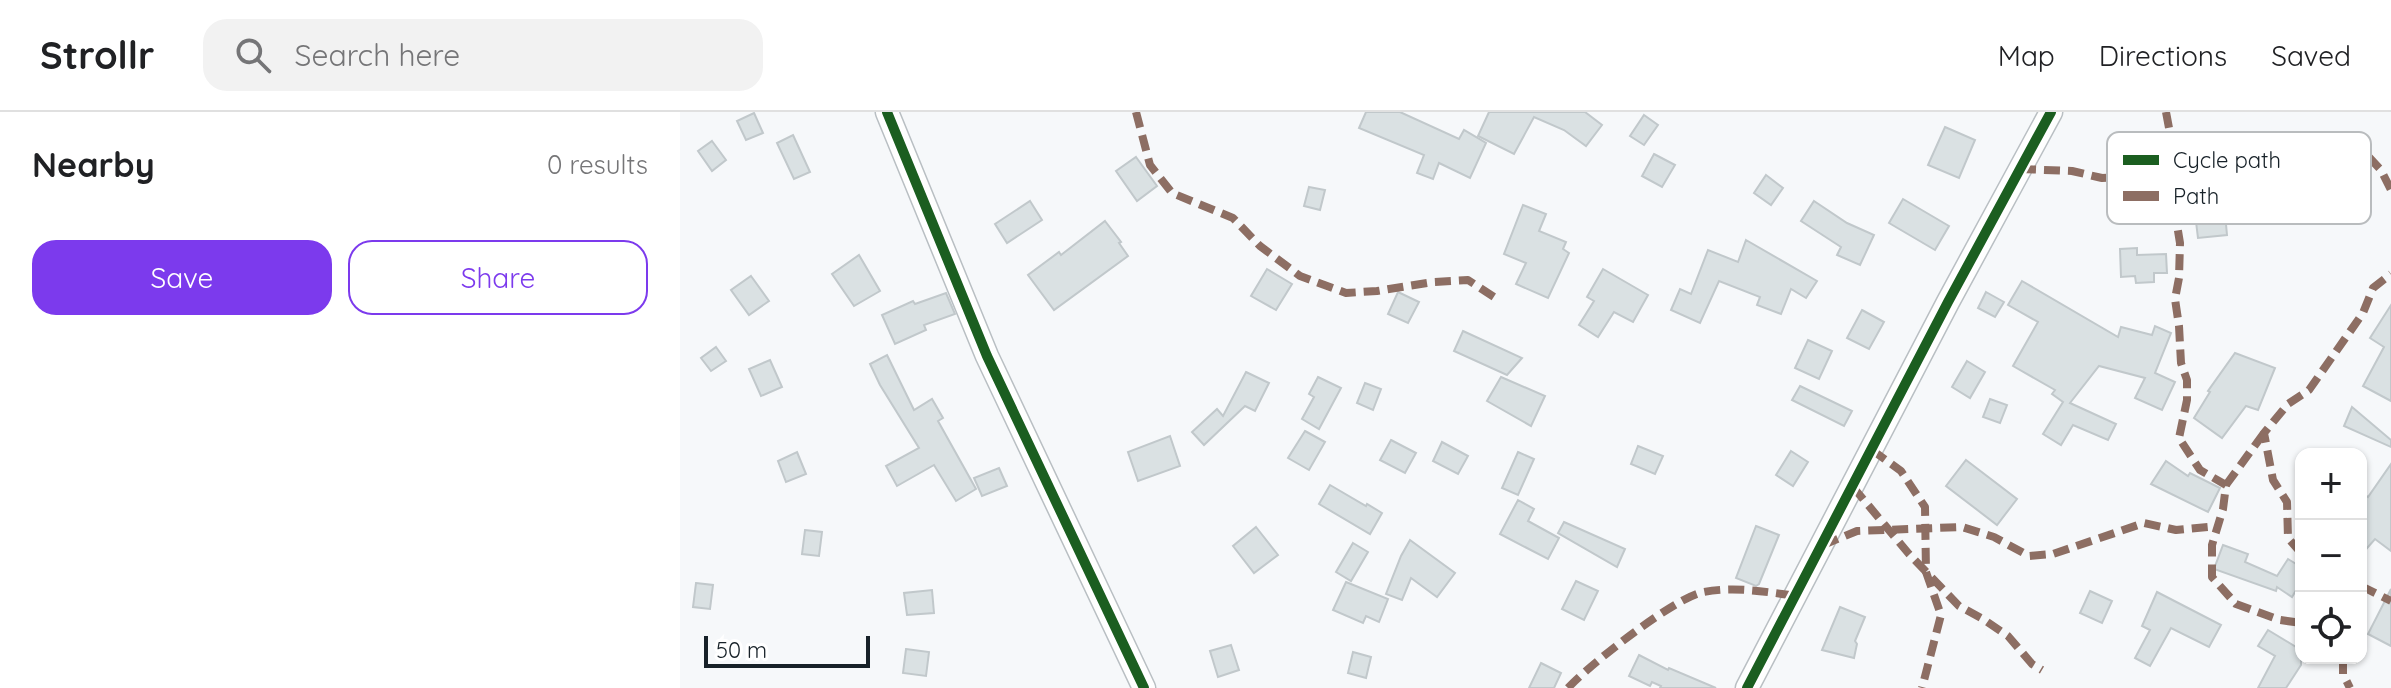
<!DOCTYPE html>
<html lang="en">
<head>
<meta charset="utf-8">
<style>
  :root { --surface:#fff; --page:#f2f2f2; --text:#202124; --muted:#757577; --line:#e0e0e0; --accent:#7c3aed }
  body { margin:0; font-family:Quicksand,sans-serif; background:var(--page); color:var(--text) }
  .controls { position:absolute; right:24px; bottom:24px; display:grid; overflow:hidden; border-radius:16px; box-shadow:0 2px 6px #0004 }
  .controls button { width:72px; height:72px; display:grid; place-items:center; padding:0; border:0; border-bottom:2px solid var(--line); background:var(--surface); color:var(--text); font:40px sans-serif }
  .scale { position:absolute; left:24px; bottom:20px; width:166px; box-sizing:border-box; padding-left:8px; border:4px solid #172128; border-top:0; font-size:22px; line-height:28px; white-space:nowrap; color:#172128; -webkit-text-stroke:6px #fff; paint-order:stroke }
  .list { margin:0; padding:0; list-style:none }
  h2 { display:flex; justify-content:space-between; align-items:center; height:104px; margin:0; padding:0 32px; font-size:34px }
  h2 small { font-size:26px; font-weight:400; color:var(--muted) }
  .actions { display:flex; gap:16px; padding:24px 32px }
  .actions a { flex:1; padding:18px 0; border:2px solid var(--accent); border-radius:24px; text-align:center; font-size:28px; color:var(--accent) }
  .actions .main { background:var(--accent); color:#fff }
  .icon { flex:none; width:44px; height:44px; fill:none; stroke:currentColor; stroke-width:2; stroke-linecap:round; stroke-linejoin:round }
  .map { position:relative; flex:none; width:1711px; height:576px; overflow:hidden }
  header { display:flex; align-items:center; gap:48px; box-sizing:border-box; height:112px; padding:0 40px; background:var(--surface); border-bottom:2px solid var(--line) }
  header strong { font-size:38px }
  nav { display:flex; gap:44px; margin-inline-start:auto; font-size:28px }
  .search { width:560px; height:72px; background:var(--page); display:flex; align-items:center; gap:20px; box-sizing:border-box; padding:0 28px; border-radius:24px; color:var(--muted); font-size:30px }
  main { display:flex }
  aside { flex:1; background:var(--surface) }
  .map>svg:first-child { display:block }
  .building { fill:#dae1e3; stroke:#c1c8cb; stroke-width:2 }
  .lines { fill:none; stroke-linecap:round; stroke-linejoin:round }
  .street-casing { stroke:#b9bfc3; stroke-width:25 }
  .street { stroke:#fefefe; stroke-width:22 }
  .quiet { stroke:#8d6e63; stroke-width:8; stroke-dasharray:16 8; stroke-linecap:butt }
  .cycleway-casing { stroke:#fff; stroke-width:15 }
  .cycleway { stroke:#1b5e20; stroke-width:10 }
  .key { fill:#fff; stroke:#b9bcbe; stroke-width:2 }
  .key-label { font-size:22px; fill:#172128 }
</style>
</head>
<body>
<header>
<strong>Strollr</strong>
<div class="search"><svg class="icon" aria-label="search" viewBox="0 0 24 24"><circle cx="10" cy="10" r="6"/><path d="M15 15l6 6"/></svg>Search here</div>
<nav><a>Map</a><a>Directions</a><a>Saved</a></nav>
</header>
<main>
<aside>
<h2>Nearby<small>0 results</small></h2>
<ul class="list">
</ul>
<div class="actions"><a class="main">Save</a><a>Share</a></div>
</aside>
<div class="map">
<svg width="1711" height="576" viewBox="0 0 1711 576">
  <rect width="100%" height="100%" fill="#f6f8fa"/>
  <g class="building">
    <path d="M686,0h34l59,27 5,-9 22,13 -16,35 -31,-15 -6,16 -16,-6 7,-18 -65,-27z"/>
    <path d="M809,0h96l17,13 -16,21 -22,-16 -30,-13 -20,37 -36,-18z"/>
    <path d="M74,1l9,20 -17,7 -9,-19z"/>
    <path d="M964,3l14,10 -14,20 -14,-9z"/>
    <path d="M1265,15l30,13 -16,38 -31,-13z"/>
    <path d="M113,23l17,37 -16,7 -17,-36z"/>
    <path d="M32,29l14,19 -14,11 -14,-20z"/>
    <path d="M974,42l21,11 -13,22 -20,-11z"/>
    <path d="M456,45l21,29 -20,15 -21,-30z"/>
    <path d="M1539,56l2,35h3l3,32 -29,3 -6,-49 -6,1 -1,-20z"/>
    <path d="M1086,63l17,13 -12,17 -17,-12z"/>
    <path d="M629,75l16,3 -5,20 -16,-4z"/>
    <path d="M1223,87l46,27 -14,24 -46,-27z"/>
    <path d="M350,89l12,19 -35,23 -12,-19z"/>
    <path d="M1134,89l33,22 27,12 -14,30 -23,-10 4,-8 -40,-26z"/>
    <path d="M843,93l23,9 -7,17 27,11 -3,7 6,4 -21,45 -32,-14 10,-21 -22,-9z"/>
    <path d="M425,109l16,21 -2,1 9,13 -74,54 -26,-35 31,-23 2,3z"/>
    <path d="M1066,128l71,41 -11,17 -15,-9 -10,25 -24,-9 3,-8 -41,-16 -19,42 -29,-13 9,-21 11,5 17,-44 30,12z"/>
    <path d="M1457,136v7l29,-1 1,19h-13v9l-18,1 -1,-7 -14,1 -1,-28z"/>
    <path d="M179,143l21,36 -26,15 -22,-32z"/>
    <path d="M587,157l25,15 -16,26 -25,-14z"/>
    <path d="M923,157l45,26 -15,27 -19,-10 -16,25 -19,-12 15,-24 -7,-4z"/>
    <path d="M71,164l18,25 -20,14 -18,-25z"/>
    <path d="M1342,169l96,56 3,-10 31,8 3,-9 16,7 -16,40 20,9 -13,28 -27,-12 10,-20 -46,-12 -29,37 46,21 -8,16 -35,-15 -12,20 -18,-11 20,-32 -11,-8 3,-4 -42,-24 25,-44 -30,-17z"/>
    <path d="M718,180l21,10 -11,21 -20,-9z"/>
    <path d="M1306,180l18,10 -9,15 -17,-9z"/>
    <path d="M266,181l9,21 -31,11 2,5 -31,14 -13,-29 31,-14 2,3z"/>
    <path d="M1711,193v96l-28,-15 21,-39 -14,-9z"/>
    <path d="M1182,198l22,12 -15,27 -22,-11z"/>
    <path d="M783,219l59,27 -15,17 -53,-24z"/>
    <path d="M1128,228l24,11 -13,28 -24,-11z"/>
    <path d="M36,235l10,14 -15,10 -10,-13z"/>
    <path d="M1555,241l40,15 -17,42 -12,-4 -24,32 -28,-20 16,-26 -2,-1z"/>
    <path d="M207,243l27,55 18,-11 11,19 -5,3 38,68 -20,12 -22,-36 -37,21 -11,-20 33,-18 -39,-63 -10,-21z"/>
    <path d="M90,248l12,27 -21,9 -12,-27z"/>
    <path d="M1287,249l18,11 -15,26 -18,-11z"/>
    <path d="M566,260l23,11 -14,28 -10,-5 -41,39 -12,-13 25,-23 6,7z"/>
    <path d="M638,265l23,11 -22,41 -17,-10 12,-22 -5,-3z"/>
    <path d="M821,265l44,19 -14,30 -44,-25z"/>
    <path d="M685,271l16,6 -8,21 -16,-7z"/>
    <path d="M1120,274l52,25 -8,15 -52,-26z"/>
    <path d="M1310,287l17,6 -7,18 -17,-6z"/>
    <path d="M1672,295l39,33v7l-47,-21z"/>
    <path d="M625,319l20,11 -16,28 -21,-12z"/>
    <path d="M490,324l10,30 -42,15 -10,-29z"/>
    <path d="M711,328l25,13 -11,20 -25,-13z"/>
    <path d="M762,330l26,14 -10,18 -25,-13z"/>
    <path d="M958,334l25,10 -8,18 -24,-10z"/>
    <path d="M1111,339l17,11 -15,24 -17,-11z"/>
    <path d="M117,340l9,22 -20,8 -8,-21z"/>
    <path d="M838,340l16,7 -16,36 -16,-7z"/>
    <path d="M1286,348l51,39 -20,26 -51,-39z"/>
    <path d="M1486,349l22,15 2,-3 30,15 -12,24 -57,-28z"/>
    <path d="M1711,352v87l-16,-12 -14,16v-63l7,5z"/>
    <path d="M319,356l8,18 -25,10 -8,-18z"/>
    <path d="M650,373l36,21 1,-2 15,9 -12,21 -51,-30z"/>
    <path d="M838,388l16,9 -6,12 31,17 -11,21 -48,-25z"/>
    <path d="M884,410l61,27 -8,18 -59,-34z"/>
    <path d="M1076,414l23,9 -20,49 -3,2 -20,-8z"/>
    <path d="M576,415l22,28 -24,18 -21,-27z"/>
    <path d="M125,418l17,2 -3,24 -17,-2z"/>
    <path d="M730,428l45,33 -18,24 -26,-19 -9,22 -16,-6 15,-38z"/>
    <path d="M673,431l15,9 -17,29 -15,-9z"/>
    <path d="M1543,433l25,9 -3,8 32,14 11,-17 13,8v15l-9,15 -15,-10 -1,4 -62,-22z"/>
    <path d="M896,469l22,10 -14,29 -22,-11z"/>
    <path d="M666,470l42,17 -9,23 -13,-6 -3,7 -30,-13z"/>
    <path d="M16,471l17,2 -3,24 -17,-2z"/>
    <path d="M1711,477v57l-23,-12z"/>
    <path d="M252,478l2,23 -27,2 -3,-22z"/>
    <path d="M1410,479l22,10 -10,22 -22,-10z"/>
    <path d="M1477,480l64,33 -12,22 -38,-19 -21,38 -15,-8 15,-28 -8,-4z"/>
    <path d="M1160,495l25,10 -10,24 2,3 -3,14 -32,-8z"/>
    <path d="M1588,518l33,20v15l-15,23h-28l17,-32 -17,-10z"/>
    <path d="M551,533l8,25 -21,7 -8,-26z"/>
    <path d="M226,537l23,3 -3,24 -23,-3z"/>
    <path d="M673,540l18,5 -5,21 -18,-5z"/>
    <path d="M959,543l29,15 1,-2 47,20h-56l1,-2 -9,-4 -2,4 -21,-10z"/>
    <path d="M861,551l20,10 -7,15h-25z"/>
  </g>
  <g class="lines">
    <defs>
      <g id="street">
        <path d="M207,0l100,244 157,332"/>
        <path d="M1067,576l201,-386 103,-190"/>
      </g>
    </defs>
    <use href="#street" class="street-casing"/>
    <use href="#street" class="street"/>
    <g class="quiet">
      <path d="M456,0l14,53 22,28 61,25 27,28 40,30 46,17 31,-2 56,-9 35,-2 32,21"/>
      <path d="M1486,0l10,53 -4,29 8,49 -1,35 -4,21 4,27 2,37 6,17v20l-8,38 21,32 26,15 -3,24 -11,36v32l24,27 44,16 21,3"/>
      <path d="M1340,57l52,2 30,7 48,-3 26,-10 40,-4 33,2 29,-8 37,-17 29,6 23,11 14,15 10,20"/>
      <path d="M1192,338l29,21 24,36 1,65 15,43 -19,73"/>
      <path d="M1546,373l38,-52"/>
      <path d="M1173,375l56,67 50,52 24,13 25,17 24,28 10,6"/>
      <path d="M1143,433l34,-14 105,-4 32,10 35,19 24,-2 91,-31 32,7 41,-4"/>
      <path d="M1621,441l-13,-15 -1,-36 -14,-22 -9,-47 24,-29 21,-14 54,-77 10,-25 18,-14"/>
      <path d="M1681,474l30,15"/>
      <path d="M1663,546v16l7,14"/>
      <path d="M888,576c20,-22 108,-92 136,-96 31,-6 62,0 93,4"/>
    </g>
    <defs>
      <g id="cycleway">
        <path d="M207,0l100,244 157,332"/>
        <path d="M1067,576l201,-386 103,-190"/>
      </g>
    </defs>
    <use href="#cycleway" class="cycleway-casing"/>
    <use href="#cycleway" class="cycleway"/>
  </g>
  <rect x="1427" y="20" width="264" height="92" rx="12" class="key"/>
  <rect x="1443" y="43" width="36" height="10" fill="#1b5e20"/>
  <rect x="1443" y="79" width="36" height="10" fill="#8d6e63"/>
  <g class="key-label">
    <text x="1493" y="56">Cycle path</text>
    <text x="1493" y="92">Path</text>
  </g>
</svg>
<div class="controls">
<button>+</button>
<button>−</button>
<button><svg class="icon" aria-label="locate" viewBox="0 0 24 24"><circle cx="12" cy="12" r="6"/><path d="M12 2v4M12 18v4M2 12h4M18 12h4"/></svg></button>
</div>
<div class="scale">50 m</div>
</div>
</main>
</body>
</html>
